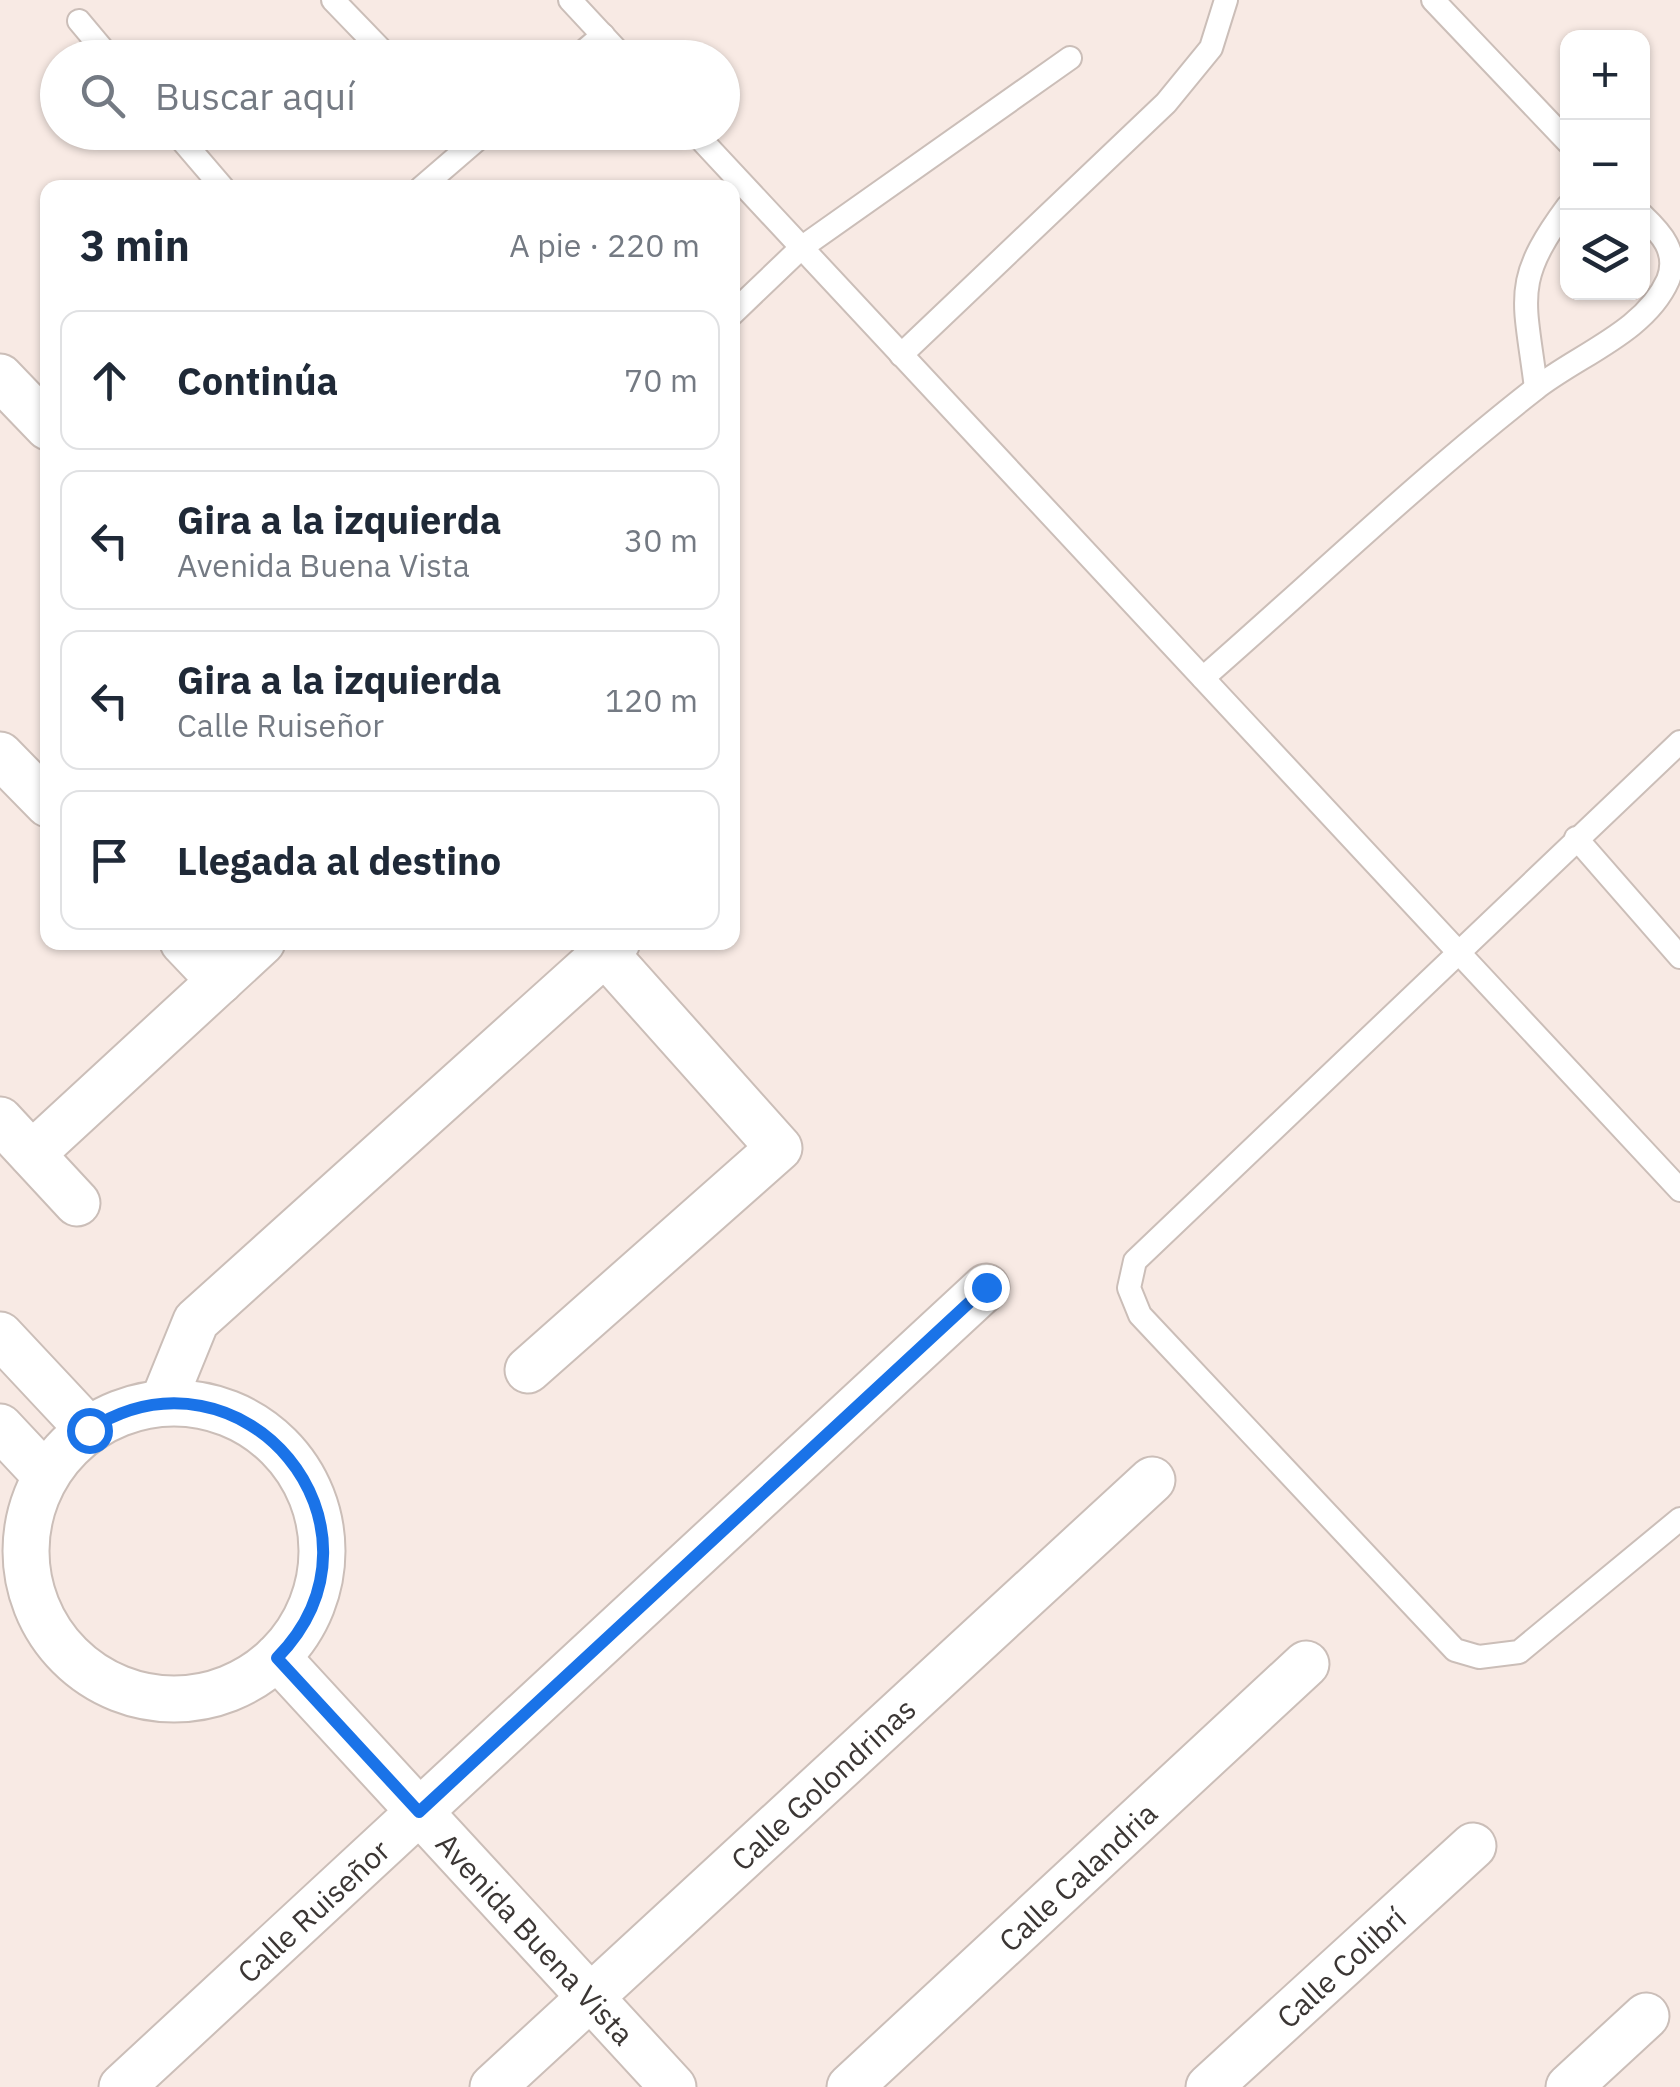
<!DOCTYPE html>
<html lang="es">
<head>
<meta charset="utf-8">
<style>
  :root { --surface:#fff; --page:#f2f2f3; --text:#1f2937; --muted:#747a83; --line:#e0e1e3 }
  body { margin:0; font-family:"IBM Plex Sans",sans-serif; background:var(--page); color:var(--text) }
  .controls { position:absolute; right:30px; top:30px; display:grid; overflow:hidden; border-radius:20px; box-shadow:0 2px 8px #0004 }
  .controls button { width:90px; height:90px; display:grid; place-items:center; padding:0; border:0; border-bottom:2px solid var(--line); background:var(--surface); color:var(--text); font:50px sans-serif }
  .stop { position:absolute; width:30px; height:30px; margin:-22px; border:8px solid #1a73e8; border-radius:50%; background:#fff }
  .stop.end { background:#1a73e8; border-color:#fff; box-shadow:0 2px 10px #0008 }
  .list { margin:0; padding:0; list-style:none }
  h2 { display:flex; justify-content:space-between; align-items:center; height:130px; margin:0; padding:0 40px; font-size:42px }
  h2 small { font-size:32px; font-weight:400; color:var(--muted) }
  .list li { display:grid; grid-template-columns:65px 1fr auto; gap:30px; align-items:center; box-sizing:border-box; height:140px; margin:0 20px 20px; padding:0 20px; border:2px solid var(--line); border-radius:20px }
  .list b { display:block; font-size:38px; white-space:nowrap }
  .list p { margin:0; font-size:32px; white-space:nowrap; color:var(--muted) }
  .list em { font-size:32px; font-style:normal; color:var(--muted) }
  .icon { flex:none; width:55px; height:55px; fill:none; stroke:currentColor; stroke-width:2; stroke-linecap:round; stroke-linejoin:round }
  .map { position:relative; flex:none; width:1680px; height:2087px; overflow:hidden }
  .search { position:absolute; background:var(--surface); box-shadow:0 2px 8px #0004; left:40px; top:40px; width:700px; height:110px; display:flex; align-items:center; gap:25px; box-sizing:border-box; padding:0 35px; border-radius:55px; color:var(--muted); font-size:38px }
  .panel { position:absolute; background:var(--surface); box-shadow:0 2px 8px #0004; left:40px; top:180px; width:700px; height:770px; border-radius:20px }
  .map>svg:first-child { display:block }
  .lines { fill:none; stroke-linecap:round; stroke-linejoin:round }
  .service-casing { stroke:#cbbeb8; stroke-width:26 }
  .minor-casing { stroke:#cbbeb8; stroke-width:49 }
  .service { stroke:#fff; stroke-width:22 }
  .minor { stroke:#fff; stroke-width:45 }
  .route { stroke:#1a73e8; stroke-width:12 }
  .labels { text-anchor:middle; dominant-baseline:central; stroke-width:10; stroke-linejoin:round; paint-order:stroke }
  .street-label { font-size:30px; fill:#3b3634; stroke:#f8eae4 }
</style>
</head>
<body>
<div class="map">
<svg width="1680" height="2087" viewBox="0 0 1680 2087">
  <rect width="100%" height="100%" fill="#f8eae4"/>
  <g class="lines">
    <defs>
      <g id="service">
        <path d="M333,0l56,58"/>
        <path d="M570,0l54,58"/>
        <path d="M1433,0l135,142"/>
        <path d="M79,21l31,37"/>
        <path d="M576,58l27,-23"/>
        <path d="M175,132l48,56"/>
        <path d="M694,132l986,1058"/>
        <path d="M421,188l65,-56"/>
        <path d="M732,314l69,-66 269,-190"/>
        <path d="M901,355l265,-252 45,-55 15,-48"/>
        <path d="M1536,388c-11,-90 -25,-105 32,-182"/>
        <path d="M1203,678c110,-96 217,-199 332,-289 43,-34 110,-57 133,-109 11,-28 -7,-47 -26,-65"/>
        <path d="M1680,742l-545,519 -6,27 11,27 315,335 24,7 40,-5 161,-133"/>
        <path d="M1576,838l104,119"/>
      </g>
      <g id="minor">
        <path d="M0,377l48,50"/>
        <path d="M0,755l48,49"/>
        <path d="M183,942l37,39"/>
        <path d="M0,1120l77,83"/>
        <path d="M32,1154l230,-212"/>
        <path d="M0,1335l89,95"/>
        <path d="M528,1370l251,-222 -174,-195"/>
        <path d="M163,1402l33,-81 421,-379"/>
        <circle cx="174" cy="1551" r="148"/>
        <path d="M0,1427l45,48"/>
        <path id="s1" d="M277,1657l396,430"/>
        <path id="s2" d="M122,2087l864,-800"/>
        <path id="s3" d="M493,2087l659,-607"/>
        <path id="s4" d="M850,2087l456,-423"/>
        <path id="s5" d="M1209,2087l264,-241"/>
        <path d="M1569,2087l77,-71"/>
      </g>
    </defs>
    <use href="#service" class="service-casing"/>
    <use href="#minor" class="minor-casing"/>
    <use href="#service" class="service"/>
    <use href="#minor" class="minor"/>
  </g>
  <g class="lines">
    <path class="route" d="M89,1430c153,-98 316,97 188,228l142,154 567,-525"/>
  </g>
  <g class="labels">
    <g class="street-label">
      <text stroke="none"><textPath href="#s3" startOffset="448">Calle Golondrinas</textPath></text>
      <text stroke="none"><textPath href="#s4" startOffset="310">Calle Calandria</textPath></text>
      <text stroke="none"><textPath href="#s2" startOffset="260">Calle Ruiseñor</textPath></text>
      <text stroke="none"><textPath href="#s1" startOffset="382">Avenida Buena Vista</textPath></text>
      <text stroke="none"><textPath href="#s5" startOffset="178">Calle Colibrí</textPath></text>
    </g>
  </g>
</svg>
<div class="controls">
<button>+</button>
<button>−</button>
<button><svg class="icon" aria-label="layers" viewBox="0 0 24 24"><path d="M12 4l9 5-9 5-9-5zM3 14l9 5 9-5"/></svg></button>
</div>
<div class="stop" style="left:89px;top:1430px"></div>
<div class="stop end" style="left:986px;top:1287px"></div>
<div class="search"><svg class="icon" aria-label="search" viewBox="0 0 24 24"><circle cx="10" cy="10" r="6"/><path d="M15 15l6 6"/></svg>Buscar aquí</div>
<section class="panel">
<h2>3 min<small>A pie · 220 m</small></h2>
<ul class="list">
<li><svg class="icon" aria-label="ahead" viewBox="0 0 24 24"><path d="M12 20V5M6 11l6-6 6 6"/></svg><div><b>Continúa</b></div><em>70 m</em></li>
<li><svg class="icon" aria-label="left" viewBox="0 0 24 24"><path d="M17 20v-9H6M10 6l-5 5 5 5"/></svg><div><b>Gira a la izquierda</b><p>Avenida Buena Vista</p></div><em>30 m</em></li>
<li><svg class="icon" aria-label="left" viewBox="0 0 24 24"><path d="M17 20v-9H6M10 6l-5 5 5 5"/></svg><div><b>Gira a la izquierda</b><p>Calle Ruiseñor</p></div><em>120 m</em></li>
<li><svg class="icon" aria-label="arrive" viewBox="0 0 24 24"><path d="M6 21V4h12l-3 4 3 4H6"/></svg><div><b>Llegada al destino</b></div></li>
</ul>
</section>
</div>
</body>
</html>
